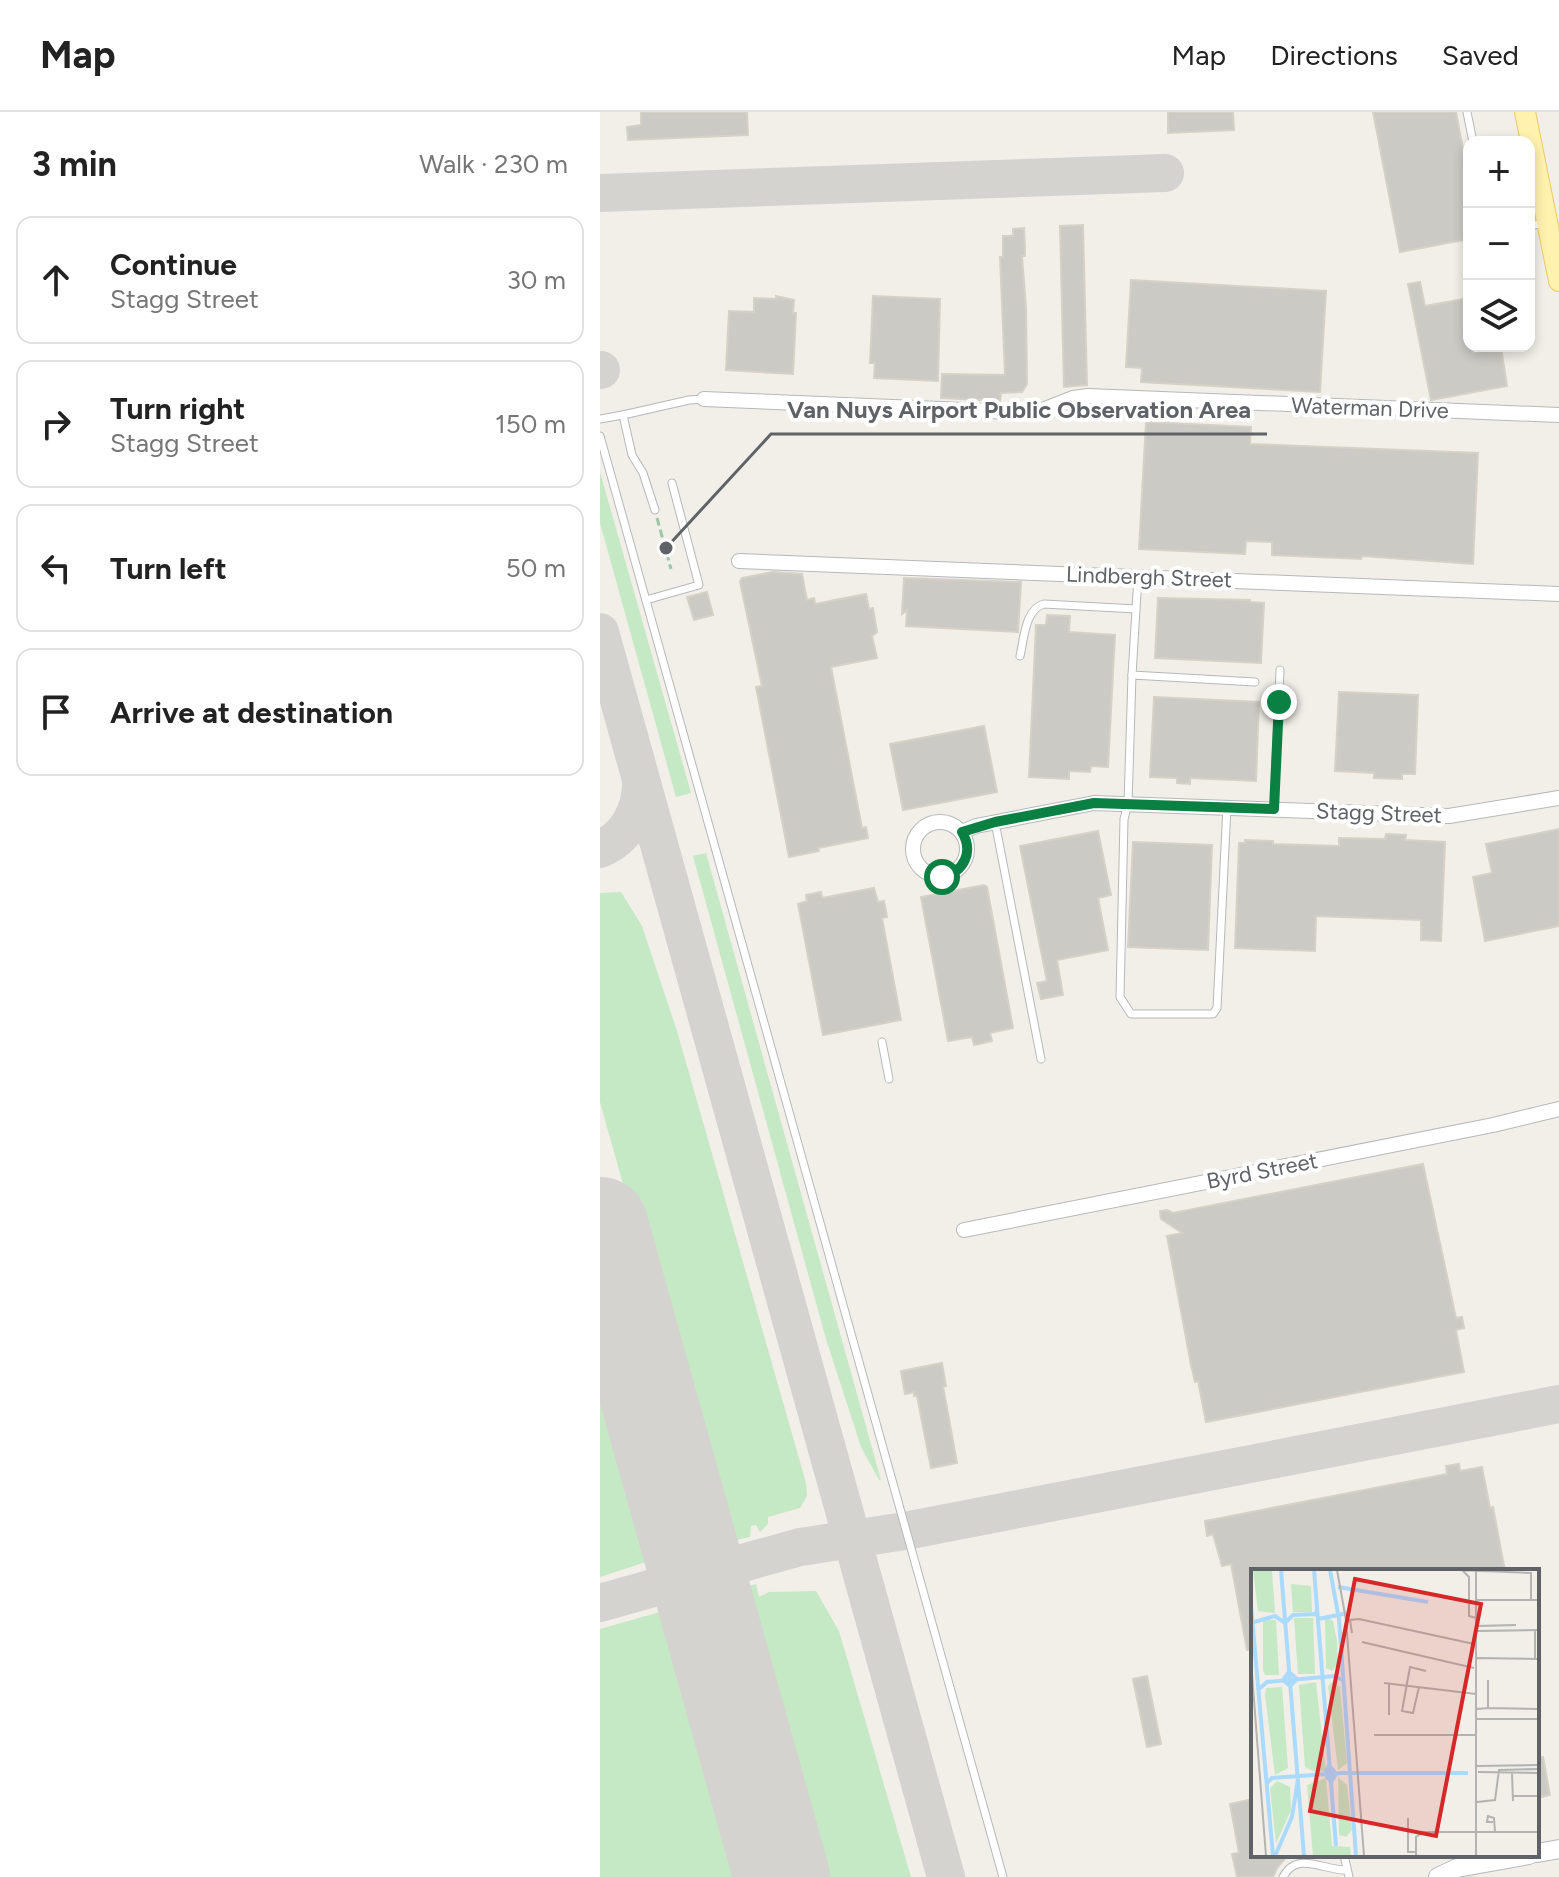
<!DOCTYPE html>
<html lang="en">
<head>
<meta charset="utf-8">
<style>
  :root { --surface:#fff; --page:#f2f2f2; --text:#222; --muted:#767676; --line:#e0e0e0 }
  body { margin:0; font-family:Figtree,sans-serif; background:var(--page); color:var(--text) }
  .controls { position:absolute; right:24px; top:24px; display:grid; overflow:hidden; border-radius:16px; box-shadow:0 4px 12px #0003 }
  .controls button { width:72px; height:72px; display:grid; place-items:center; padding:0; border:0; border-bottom:2px solid var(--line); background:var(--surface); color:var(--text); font:40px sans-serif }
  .stop { position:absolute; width:24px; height:24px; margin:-18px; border:6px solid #0b8043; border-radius:50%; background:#fff }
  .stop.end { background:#0b8043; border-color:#fff; box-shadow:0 2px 8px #0008 }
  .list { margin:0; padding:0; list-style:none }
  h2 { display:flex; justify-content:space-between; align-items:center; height:104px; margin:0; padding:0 32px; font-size:34px }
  h2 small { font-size:26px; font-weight:400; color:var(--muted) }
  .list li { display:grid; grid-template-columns:52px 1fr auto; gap:24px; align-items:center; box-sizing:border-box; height:128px; margin:0 16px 16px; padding:0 16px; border:2px solid var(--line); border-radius:16px }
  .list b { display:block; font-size:30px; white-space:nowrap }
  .list p { margin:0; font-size:26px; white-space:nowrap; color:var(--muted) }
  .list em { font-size:26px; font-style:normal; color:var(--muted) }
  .icon { flex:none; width:44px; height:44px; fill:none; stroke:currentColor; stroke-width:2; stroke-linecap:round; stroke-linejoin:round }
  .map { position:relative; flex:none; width:959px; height:1765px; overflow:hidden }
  header { display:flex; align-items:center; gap:48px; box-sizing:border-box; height:112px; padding:0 40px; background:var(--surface); border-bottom:2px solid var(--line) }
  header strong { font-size:38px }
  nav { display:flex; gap:44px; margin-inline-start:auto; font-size:28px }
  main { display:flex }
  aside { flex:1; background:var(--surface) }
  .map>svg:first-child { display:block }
  .green { fill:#c5e8c5 }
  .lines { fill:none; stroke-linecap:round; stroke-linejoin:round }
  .taxiway { stroke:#d4d3d0; stroke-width:38 }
  .runway { stroke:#d4d3d0; stroke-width:96 }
  .building { fill:#cccac5; stroke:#d6d1c6; stroke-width:2 }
  .service-casing { stroke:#b5b8bc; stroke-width:9 }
  .minor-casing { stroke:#b5b8bc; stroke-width:16 }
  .secondary-casing { stroke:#b6babf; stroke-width:20 }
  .primary-casing { stroke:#f2c960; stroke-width:22 }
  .path { stroke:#9cc7a9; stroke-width:3; stroke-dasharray:8 4; stroke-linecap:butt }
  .service { stroke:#fff; stroke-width:7 }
  .minor { stroke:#fff; stroke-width:14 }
  .secondary { stroke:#fff; stroke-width:18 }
  .primary { stroke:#fff2af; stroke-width:20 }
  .route { stroke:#0b8043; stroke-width:10 }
  .labels { text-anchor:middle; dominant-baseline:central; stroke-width:8; stroke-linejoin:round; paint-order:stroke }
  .street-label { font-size:22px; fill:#5f6368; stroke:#fff }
  .inset-river { fill:none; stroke:#aadaff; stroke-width:4 }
  .inset-road { fill:none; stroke:#b3b3b1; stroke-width:2 }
  .view { fill:#d62828; fill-opacity:0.15; stroke:#d62828; stroke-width:4 }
  .inset-edge { fill:none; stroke:#5f6368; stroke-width:4 }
  .leader { fill:none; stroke:#5f6368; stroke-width:3 }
  .callout-dot { fill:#5f6368; stroke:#fff; stroke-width:3 }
  .callout-label { font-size:24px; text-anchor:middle; font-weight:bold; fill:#5f6368; stroke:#fff; stroke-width:8; stroke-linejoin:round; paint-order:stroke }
</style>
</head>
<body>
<header>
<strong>Map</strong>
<nav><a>Map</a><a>Directions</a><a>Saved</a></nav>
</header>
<main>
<aside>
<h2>3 min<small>Walk · 230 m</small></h2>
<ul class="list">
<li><svg class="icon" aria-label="ahead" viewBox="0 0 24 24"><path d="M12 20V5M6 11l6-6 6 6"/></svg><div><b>Continue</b><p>Stagg Street</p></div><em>30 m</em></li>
<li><svg class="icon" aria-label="right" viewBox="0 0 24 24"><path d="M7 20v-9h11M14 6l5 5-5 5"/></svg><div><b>Turn right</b><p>Stagg Street</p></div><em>150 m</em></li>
<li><svg class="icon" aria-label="left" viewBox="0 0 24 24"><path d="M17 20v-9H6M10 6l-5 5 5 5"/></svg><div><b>Turn left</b></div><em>50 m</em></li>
<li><svg class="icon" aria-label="arrive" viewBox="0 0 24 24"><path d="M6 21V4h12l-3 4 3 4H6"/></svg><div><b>Arrive at destination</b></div></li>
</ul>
</aside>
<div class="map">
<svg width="959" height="1765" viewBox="0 0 959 1765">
  <rect width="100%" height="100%" fill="#f1efe8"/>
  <g class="green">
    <path d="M0,360l91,321 -15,4 -76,-274z"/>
    <path d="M106,741l175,627h-2l-18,-33 -35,-108 -133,-483z"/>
    <path d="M21,780l21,34 35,105 129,452 1,13 -7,12 -32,9v7l-8,8 -4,-7 -5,1 -1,11 -13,3 -11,-15 -7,1 -119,-424v-209z"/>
    <path d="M0,1237l58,209 -58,19z"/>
    <path d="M156,1472l3,13 10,-5 47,-1 23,40 72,246h-97l-74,-268 9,-4 -3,-18z"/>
    <path d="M74,1496l73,269h-147v-248z"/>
  </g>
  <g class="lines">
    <g class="taxiway">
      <path d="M0,81l565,-20"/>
      <path d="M0,258h1"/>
      <path d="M0,520l346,1245"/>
      <path d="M0,737c27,-11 42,-40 41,-68"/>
      <path d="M57,1474c36,-20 27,-40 22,-74"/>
      <path d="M0,1491l200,-56 105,-16 654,-127"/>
      <path d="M113,1524c-2,-33 -7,-52 23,-72"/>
    </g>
    <path class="runway" d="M0,1113l182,652"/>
  </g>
  <g class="building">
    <path d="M41,0h106l1,23 -120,5 -1,-13 14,-2z"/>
    <path d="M568,0h65l1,18 -66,3z"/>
    <path d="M773,0h83l13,69v58l-69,13z"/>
    <path d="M483,113l4,160 -23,2 -4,-161z"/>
    <path d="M424,116l1,21v7h-3l4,52 1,76 -5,8 -21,1 -1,8 -59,-3 1,-24 63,1 -5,-118h3v-21h10v-7z"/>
    <path d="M531,168l195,11 -6,101 -179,-10 1,-14 -16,-1z"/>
    <path d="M820,170l5,24 44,-8v48h2l2,7 28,-6 6,39 -76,14 -23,-116z"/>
    <path d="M176,184l18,4 -1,13h3l-3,61 -67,-4 3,-59 25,1v-14l22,1z"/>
    <path d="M273,184l67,3 -2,82 -64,-3 1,-15h-5z"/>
    <path d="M546,310l105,5 -1,17 228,9 -5,111 -111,-8 -1,3 -89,-4v-13l-26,-1 -1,13 -106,-5z"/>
    <path d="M173,460l29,2 5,26 7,-2 1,6 51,-10 3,15 4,-1 4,24 -5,4 5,22 -46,9 31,161 4,-1 2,11 -50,10 1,3 -30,6 -33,-170 6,-1 -22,-104 2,-4z"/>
    <path d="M304,466l117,4 -3,50 -112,-6 1,-16 -5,4z"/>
    <path d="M107,480l6,23 -19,5 -7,-23z"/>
    <path d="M558,486l92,2v2l14,1 -3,60 -106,-5z"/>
    <path d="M447,503l23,1 -1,16 46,3 -7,132 -17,-1 -1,6 -21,-1v8l-40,-2 7,-152h10z"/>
    <path d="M739,580l79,3 -3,79h-13v5l-28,-1v-5l-39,-2z"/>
    <path d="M554,585l105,5 -3,79 -66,-3v6l-13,-1v-5l-27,-1z"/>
    <path d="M384,614l13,66 -94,18 -13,-66z"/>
    <path d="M959,717v97l-74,15 -12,-64 19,-4 -6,-29z"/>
    <path d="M498,719l13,64 -13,3 10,52 -51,10 6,35 -22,4 -4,-16 10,-2 -27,-135z"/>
    <path d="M786,722l20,1 -1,5 40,2 -4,99 -20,-1v-20l-105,-4 -1,35 -80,-3 4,-105h6v-3l28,1v3l66,2v-8l46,1z"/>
    <path d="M533,730l79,3 -4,105 -80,-3z"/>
    <path d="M384,773l3,2 26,141 -23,5 2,8 -18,4 -2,-8 -24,4 -27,-144z"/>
    <path d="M274,776l4,14 6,-1 3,16 -5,1 19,102 -78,15 -25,-131 9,-3 -1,-6 15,-3 1,6z"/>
    <path d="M823,1052l33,154 6,-1 2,11 -8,2 8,42 -258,50 -8,-41 -3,1 -4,-17 -24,-129 15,-3 -21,-14 -1,-8 7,-1 6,3z"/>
    <path d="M342,1251l4,23h-3l14,77 -26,5 -14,-72h-3v-4l-9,2 -4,-23z"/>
    <path d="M859,1352l1,7 22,-4 8,41 3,-1 12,64h-252v79h-6l-16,-86 -9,2 -9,-32 -6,2 -2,-15 242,-47 -1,-8z"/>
    <path d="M547,1564l14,68 -14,3 -14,-68z"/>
    <path d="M937,1645h6l7,38 -13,3z"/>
    <path d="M653,1687v56h35l-11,13 -4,9h-36l-5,-23 7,-1 -9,-49z"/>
  </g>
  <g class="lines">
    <defs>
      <g id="service">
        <path d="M867,0l6,30"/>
        <path d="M929,114l16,-3"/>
        <path d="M0,307l23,-4"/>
        <path d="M0,324l403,1441"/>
        <path d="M55,398l-12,-37 -11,-18 -9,-40 66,-15 15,-1"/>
        <path d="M46,488l53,-15 -27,-102"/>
        <path d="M420,544c4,-17 5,-47 24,-52l92,5"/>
        <path d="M532,563l6,-98"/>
        <path d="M627,695l-10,201 -4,6h-82l-11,-17 4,-178 4,-15 4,-129 123,7"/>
        <path d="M674,697l6,-139"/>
        <path d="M395,710l46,237"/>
        <path d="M282,930l7,37"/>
        <path d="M744,1743l5,22"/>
        <path d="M683,1765c14,-27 41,-6 64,-7"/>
      </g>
      <g id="minor">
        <path d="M104,287l331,14 38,-15 15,-2 471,19"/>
        <path d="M139,449l820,33"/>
        <circle cx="340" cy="737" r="27"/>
        <path d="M362,720l14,-6 118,-23 355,13 110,-18"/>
        <path d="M364,1118l529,-105 66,-16"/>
      </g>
      <g id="secondary">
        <path d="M937,1741l22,-4"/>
        <path d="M838,1765l19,-9 72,-13"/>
      </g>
      <path id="primary" d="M925,0l34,169"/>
    </defs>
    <use href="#service" class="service-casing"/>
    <use href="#minor" class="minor-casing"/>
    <use href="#secondary" class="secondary-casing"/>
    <use href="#primary" class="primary-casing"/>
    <path class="path" d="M57,406l14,51"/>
    <use href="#service" class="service"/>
    <use href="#minor" class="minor"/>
    <use href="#secondary" class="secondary"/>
    <use href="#primary" class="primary"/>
  </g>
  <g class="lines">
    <path class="route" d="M342,765c22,-5 32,-25 20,-45l33,-10 99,-19 180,6 5,-107"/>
  </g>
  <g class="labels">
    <g class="street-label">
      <text transform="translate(770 296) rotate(2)">Waterman Drive</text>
      <text transform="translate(549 465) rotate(2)">Lindbergh Street</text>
      <text transform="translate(779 701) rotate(2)">Stagg Street</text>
      <text transform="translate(662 1059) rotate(-11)">Byrd Street</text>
    </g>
  </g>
  <g transform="translate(651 1457)">
    <rect width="288" height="288" fill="#f1efe8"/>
    <path d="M2,1h19l3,43 -17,-2zM40,15l20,2 1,26h-19zM74,47l8,5 4,20 1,23 -6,7 -6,-3zM43,49h19l2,56h-17zM12,51h13l3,55h-14l-2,-5zM65,113l10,89 -11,1 -10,-5 -6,-82zM81,113l8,5 7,76 -9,7 -10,-84zM31,118l6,81 -13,7 -10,-80 1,-7zM87,208l9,8 5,45 -6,7 -7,-2zM75,209l6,68 18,1 1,9h-38l-6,-71zM26,212l13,6 1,23 -15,33 -6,-55z" fill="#c5e8c5"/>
    <path class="inset-river" d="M30,1l23,286M63,1l22,276M79,1l9,49 17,237M87,18l90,15M0,37l22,250M67,50l30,-6M3,53l21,-6 10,7 8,-8 23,-1 1,-5M38,103l8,7 -7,7 -7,-6zM8,120l8,-7 68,-6 9,5M78,196l7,9 -5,8 -6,-8zM16,214l5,-5 69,-5h127M24,287l17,-39 6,-38"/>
    <path class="inset-road" d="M86,1l9,50 18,236M207,1l73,3v27M211,1l7,7v39l7,2M225,1v286M226,31h62M287,31v-30M226,57l39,-1M284,61v29M226,62l62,-1M101,64l-2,-13 9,-1 115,25M111,73l112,26M226,89l62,1M0,92l15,195M133,114l92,11M138,114v32M168,118l-6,26 -11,-2 8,-44 16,4M237,139l51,1M226,140l11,-1v-28M226,150h62M123,166h102M226,197l62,-1M227,203l61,1M261,204l1,28M261,227h27M226,233l18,-2 4,-30 40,-1M157,249v34h8M242,253h-6l1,-6 6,2 1,14M165,287v-19l7,-5h116"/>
    <path class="view" d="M104,10l126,25 -45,232 -126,-25z"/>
    <rect width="288" height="288" class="inset-edge"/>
  </g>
  <path class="leader" d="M66 436L171 322H667"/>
  <circle class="callout-dot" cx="66" cy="436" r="8"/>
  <g class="callout-label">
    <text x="419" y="306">Van Nuys Airport Public Observation Area</text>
  </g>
</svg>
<div class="controls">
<button>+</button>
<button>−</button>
<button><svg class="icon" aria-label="layers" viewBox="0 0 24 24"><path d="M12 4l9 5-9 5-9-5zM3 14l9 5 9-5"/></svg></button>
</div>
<div class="stop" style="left:342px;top:765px"></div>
<div class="stop end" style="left:679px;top:590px"></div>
</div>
</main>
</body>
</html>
